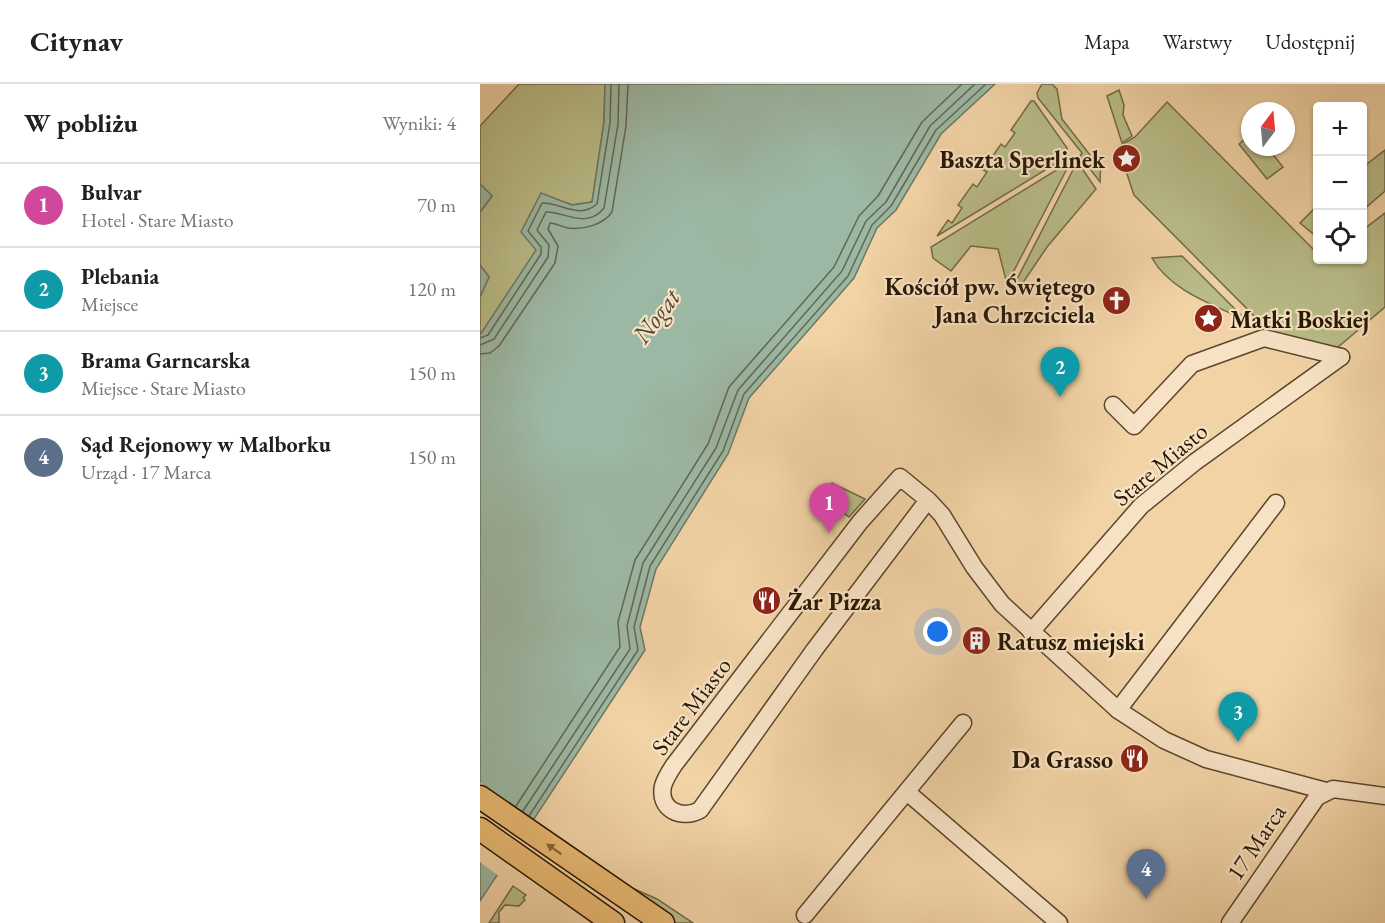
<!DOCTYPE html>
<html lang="pl">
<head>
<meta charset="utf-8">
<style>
  :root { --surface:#fff; --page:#f2f2f2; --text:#202124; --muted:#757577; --line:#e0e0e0; --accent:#8f2418 }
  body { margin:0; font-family:"EB Garamond",serif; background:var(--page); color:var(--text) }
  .controls { position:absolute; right:18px; top:18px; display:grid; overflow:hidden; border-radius:6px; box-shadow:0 2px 4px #0004 }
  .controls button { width:54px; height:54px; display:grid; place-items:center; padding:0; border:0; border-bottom:2px solid var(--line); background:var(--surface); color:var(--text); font:30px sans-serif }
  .compass { position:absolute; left:761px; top:18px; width:54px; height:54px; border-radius:50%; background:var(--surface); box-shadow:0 2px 4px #0004; rotate:16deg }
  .you { position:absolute; left:458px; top:548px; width:21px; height:21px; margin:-15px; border:4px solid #fff; border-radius:50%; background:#1a73e8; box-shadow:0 0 0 9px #1a73e833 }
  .badge { display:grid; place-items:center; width:39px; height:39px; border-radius:50%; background:var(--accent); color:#fff; font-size:20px; font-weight:700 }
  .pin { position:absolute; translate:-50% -50px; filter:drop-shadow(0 2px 3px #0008) }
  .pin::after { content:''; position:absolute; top:32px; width:21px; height:18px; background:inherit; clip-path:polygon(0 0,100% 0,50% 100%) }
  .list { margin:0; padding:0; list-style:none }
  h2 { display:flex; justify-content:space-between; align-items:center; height:78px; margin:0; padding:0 24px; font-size:26px }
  h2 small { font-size:20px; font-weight:400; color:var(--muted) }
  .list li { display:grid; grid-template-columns:39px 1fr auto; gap:18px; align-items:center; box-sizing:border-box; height:84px; padding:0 24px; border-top:2px solid var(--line) }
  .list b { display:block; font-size:22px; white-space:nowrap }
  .list p { margin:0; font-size:20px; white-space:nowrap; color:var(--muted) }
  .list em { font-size:20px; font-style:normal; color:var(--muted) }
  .icon { flex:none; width:33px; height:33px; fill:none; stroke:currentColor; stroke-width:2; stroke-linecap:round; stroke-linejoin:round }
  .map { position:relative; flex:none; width:905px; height:839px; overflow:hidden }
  header { display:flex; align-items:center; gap:36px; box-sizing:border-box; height:84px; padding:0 30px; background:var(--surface); border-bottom:2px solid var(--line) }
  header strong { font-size:28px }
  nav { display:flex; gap:33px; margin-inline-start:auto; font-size:21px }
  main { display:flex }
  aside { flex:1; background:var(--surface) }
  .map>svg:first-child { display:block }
  .green { fill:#b9bc88; stroke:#706a45; stroke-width:1.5 }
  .water { fill:#9cb8a4; stroke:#6e7863; stroke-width:1.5 }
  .pier { fill:#f2d3a6 }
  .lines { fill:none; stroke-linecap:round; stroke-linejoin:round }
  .shore { stroke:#626853; stroke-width:1.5 }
  .minor-casing { stroke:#5a472b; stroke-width:19 }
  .major-casing { stroke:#281802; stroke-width:25 }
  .minor { stroke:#f7e2c5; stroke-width:16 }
  .major { stroke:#e9ba73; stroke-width:22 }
  .oneway { fill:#88693a }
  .labels { text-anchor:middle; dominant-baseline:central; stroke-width:4.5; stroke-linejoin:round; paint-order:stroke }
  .poi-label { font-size:24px; font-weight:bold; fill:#281802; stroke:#f7e2c5; text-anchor:end }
  .street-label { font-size:24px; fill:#281802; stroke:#f7e2c5 }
  .water-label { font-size:26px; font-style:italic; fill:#4b4833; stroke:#f7e2c5 }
</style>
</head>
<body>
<header>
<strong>Citynav</strong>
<nav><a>Mapa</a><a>Warstwy</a><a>Udostępnij</a></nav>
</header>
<main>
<aside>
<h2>W pobliżu<small>Wyniki: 4</small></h2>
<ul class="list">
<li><span class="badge" style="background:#d1479c">1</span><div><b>Bulvar</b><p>Hotel · Stare Miasto</p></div><em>70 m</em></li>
<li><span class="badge" style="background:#0f9aa8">2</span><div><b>Plebania</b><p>Miejsce</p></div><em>120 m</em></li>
<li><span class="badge" style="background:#0f9aa8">3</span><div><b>Brama Garncarska</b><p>Miejsce · Stare Miasto</p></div><em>150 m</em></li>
<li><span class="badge" style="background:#5c6f8a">4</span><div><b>Sąd Rejonowy w Malborku</b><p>Urząd · 17 Marca</p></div><em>150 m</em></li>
</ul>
</aside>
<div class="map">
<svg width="905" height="839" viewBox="0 0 905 839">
  <rect width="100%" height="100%" fill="#f2d3a6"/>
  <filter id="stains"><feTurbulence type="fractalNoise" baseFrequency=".00333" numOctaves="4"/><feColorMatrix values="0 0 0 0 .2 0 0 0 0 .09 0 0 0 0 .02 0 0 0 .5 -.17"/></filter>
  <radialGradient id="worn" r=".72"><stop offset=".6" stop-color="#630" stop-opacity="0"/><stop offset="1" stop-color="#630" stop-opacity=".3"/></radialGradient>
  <g class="green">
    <path d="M39,0h86l-1,38 -12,80 -20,3 -31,-11 -4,56 -57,85v-38l9,-20 -9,-12v-53l12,-16 -12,-12v-58z"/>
    <path d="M562,0h10l5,5 5,30 31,40 8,-2 -1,25 -20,-26 2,-3 -44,-55 -1,-5z"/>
    <path d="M639,6l5,15 -1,10 9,21 -10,7 -15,-47z"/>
    <path d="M551,17h3l33,47 1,8 -131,80 11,-16 4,3 10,-15 -4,-3 15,-21 4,3 10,-15 -4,-2 18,-26 4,3 10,-14 -4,-3z"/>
    <path d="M687,18l150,151 1,7h44l1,-30 22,-17v94l-48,41 -72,-17 -4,-5 1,-2 -128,-129 -16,-48 17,-10z"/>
    <path d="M770,51v12h17l16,20 -16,12 -28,-35z"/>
    <path d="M905,66v41l-22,19v-43z"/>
    <path d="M591,77l-64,123 -9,-35 -27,-3 -20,25 -18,-13 -2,-11z"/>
    <path d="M596,80h3l17,25 -49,58 -29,43 -5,-3z"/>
    <path d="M837,122l1,30 -1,1 -17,-14z"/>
    <path d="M702,172l65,65c-32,-16 -77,-30 -95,-63z"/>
    <path d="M352,399l33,16 -16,18 -16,-12 8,-11 -12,-8z"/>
    <path d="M136,797l41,18 36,24h-17z"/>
    <path d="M33,802l13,9 -3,3 2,2 -6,6 -14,-1 -6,7v11h-10z"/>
  </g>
  <g class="water">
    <path d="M125,0h390l-54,50 -45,76 -19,18 -23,50 -105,120 -21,56 -72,115 -16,58 5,23 -165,251v-566l56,-85 -15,-18 20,-39 31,12 20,-3 12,-80z"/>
    <path d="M0,100l12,12 -12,16z"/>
    <path d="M0,181l9,12 -9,20z"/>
  </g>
  <path class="pier" d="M0,699l56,39 -36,55 -20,-15z"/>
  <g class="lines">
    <g class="shore">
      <path d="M0,254l8,-3 53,-81v-7l-13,-16 14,-28c18,-1 37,17 55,1l13,-81 1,-39"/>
      <path d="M0,261l14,-6 54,-82 1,-12 -12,-15 9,-18c17,-1 41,18 58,-4l14,-84 1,-40"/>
      <path d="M0,270l10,-1 9,-7 56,-83 3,-17 -10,-17 2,-6c6,0 12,4 18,5 15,2 35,-3 44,-16l14,-86 2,-42"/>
      <path d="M36,722l104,-159 -2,-25 17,-62 73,-116 21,-57 105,-120 25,-51 19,-20 44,-74 40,-38"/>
      <path d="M43,727l107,-162 -3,-23 16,-63 73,-115 22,-58 104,-119 24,-50 20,-19 44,-76 45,-42"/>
      <path d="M49,732l109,-166 -4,-23 16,-61 73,-115 21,-57 104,-118 24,-51 19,-19 45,-76 50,-46"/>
    </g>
    <defs>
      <g id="minor">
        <path d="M633,321l21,21 58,-62 72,-26 77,19"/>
        <path d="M448,416l-113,149 -115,161c-18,10 -42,0 -37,-24 2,-7 7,-15 11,-21l186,-243 40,-45 28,23 14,15 32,52 28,37 116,106 46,30 42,19 120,32"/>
        <path d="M551,548l110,-126 54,-44 146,-105"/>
        <path d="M638,626l158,-207"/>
        <path d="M427,708l152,131"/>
        <path d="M325,831l158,-192"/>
        <path d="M750,839l87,-126 16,-8 52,7"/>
      </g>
      <g id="major">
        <path d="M0,713l183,126"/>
        <path d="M0,745l133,94"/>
      </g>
    </defs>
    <use href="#minor" class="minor-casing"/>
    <use href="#major" class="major-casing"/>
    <use href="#minor" class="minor"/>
    <use href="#major" class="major"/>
  </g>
  <defs><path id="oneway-solid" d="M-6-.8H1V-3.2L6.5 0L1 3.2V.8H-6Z" transform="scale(1.5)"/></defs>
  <use class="oneway" href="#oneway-solid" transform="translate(74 765) rotate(-145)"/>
  <defs>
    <symbol id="sight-disc" viewBox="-11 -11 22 22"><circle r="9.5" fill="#8f2418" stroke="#f7e2c5"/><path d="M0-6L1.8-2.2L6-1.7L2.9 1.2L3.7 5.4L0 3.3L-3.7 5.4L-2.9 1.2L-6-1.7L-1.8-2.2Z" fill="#fff"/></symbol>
    <symbol id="church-disc" viewBox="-11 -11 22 22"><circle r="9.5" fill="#8f2418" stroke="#f7e2c5"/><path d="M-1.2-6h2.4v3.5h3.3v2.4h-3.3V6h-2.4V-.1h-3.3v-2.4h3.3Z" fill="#fff"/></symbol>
    <symbol id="restaurant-disc" viewBox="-11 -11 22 22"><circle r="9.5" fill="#8f2418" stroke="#f7e2c5"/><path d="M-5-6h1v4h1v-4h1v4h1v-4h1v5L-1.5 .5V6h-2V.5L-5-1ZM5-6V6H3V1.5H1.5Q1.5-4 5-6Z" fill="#fff"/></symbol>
    <symbol id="building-disc" viewBox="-11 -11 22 22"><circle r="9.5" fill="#8f2418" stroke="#f7e2c5"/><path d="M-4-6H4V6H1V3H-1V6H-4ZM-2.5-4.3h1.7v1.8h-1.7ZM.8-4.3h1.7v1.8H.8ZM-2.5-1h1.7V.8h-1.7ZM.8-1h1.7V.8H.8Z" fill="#fff"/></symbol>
  </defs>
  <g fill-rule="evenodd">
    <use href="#sight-disc" x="630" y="58" width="33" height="33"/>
    <use href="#church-disc" x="620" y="200" width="33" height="33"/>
    <use href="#sight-disc" x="712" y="218" width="33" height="33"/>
    <use href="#restaurant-disc" x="270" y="500" width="33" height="33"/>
    <use href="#building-disc" x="480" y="540" width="33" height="33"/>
    <use href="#restaurant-disc" x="638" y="658" width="33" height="33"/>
  </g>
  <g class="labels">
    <g class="poi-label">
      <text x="625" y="75">Baszta Sperlinek</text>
      <text x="615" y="202">Kościół pw. Świętego<tspan x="615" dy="28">Jana Chrzciciela</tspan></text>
      <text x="750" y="235" text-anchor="start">Matki Boskiej</text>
      <text x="308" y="517" text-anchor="start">Żar Pizza</text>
      <text x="517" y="557" text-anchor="start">Ratusz miejski</text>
      <text x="633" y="675">Da Grasso</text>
    </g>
    <g class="street-label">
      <text transform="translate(680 380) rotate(-40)">Stare Miasto</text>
      <text transform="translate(211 622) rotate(-53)">Stare Miasto</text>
      <text transform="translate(776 758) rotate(-56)">17 Marca</text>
    </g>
    <g class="water-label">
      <text transform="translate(176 232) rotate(-53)">Nogat</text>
    </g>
  </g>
  <rect width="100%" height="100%" filter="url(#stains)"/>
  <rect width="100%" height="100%" fill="url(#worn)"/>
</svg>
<div class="controls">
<button>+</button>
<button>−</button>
<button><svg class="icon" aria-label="locate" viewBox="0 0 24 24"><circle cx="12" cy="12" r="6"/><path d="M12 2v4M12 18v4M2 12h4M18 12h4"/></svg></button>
</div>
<svg class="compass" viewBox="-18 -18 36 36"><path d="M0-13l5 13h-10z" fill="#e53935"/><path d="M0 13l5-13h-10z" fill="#757577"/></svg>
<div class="you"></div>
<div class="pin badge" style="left:349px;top:449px;background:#d1479c">1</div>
<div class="pin badge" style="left:580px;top:313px;background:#0f9aa8">2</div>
<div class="pin badge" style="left:758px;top:658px;background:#0f9aa8">3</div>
<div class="pin badge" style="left:666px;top:815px;background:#5c6f8a">4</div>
</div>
</main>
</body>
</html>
